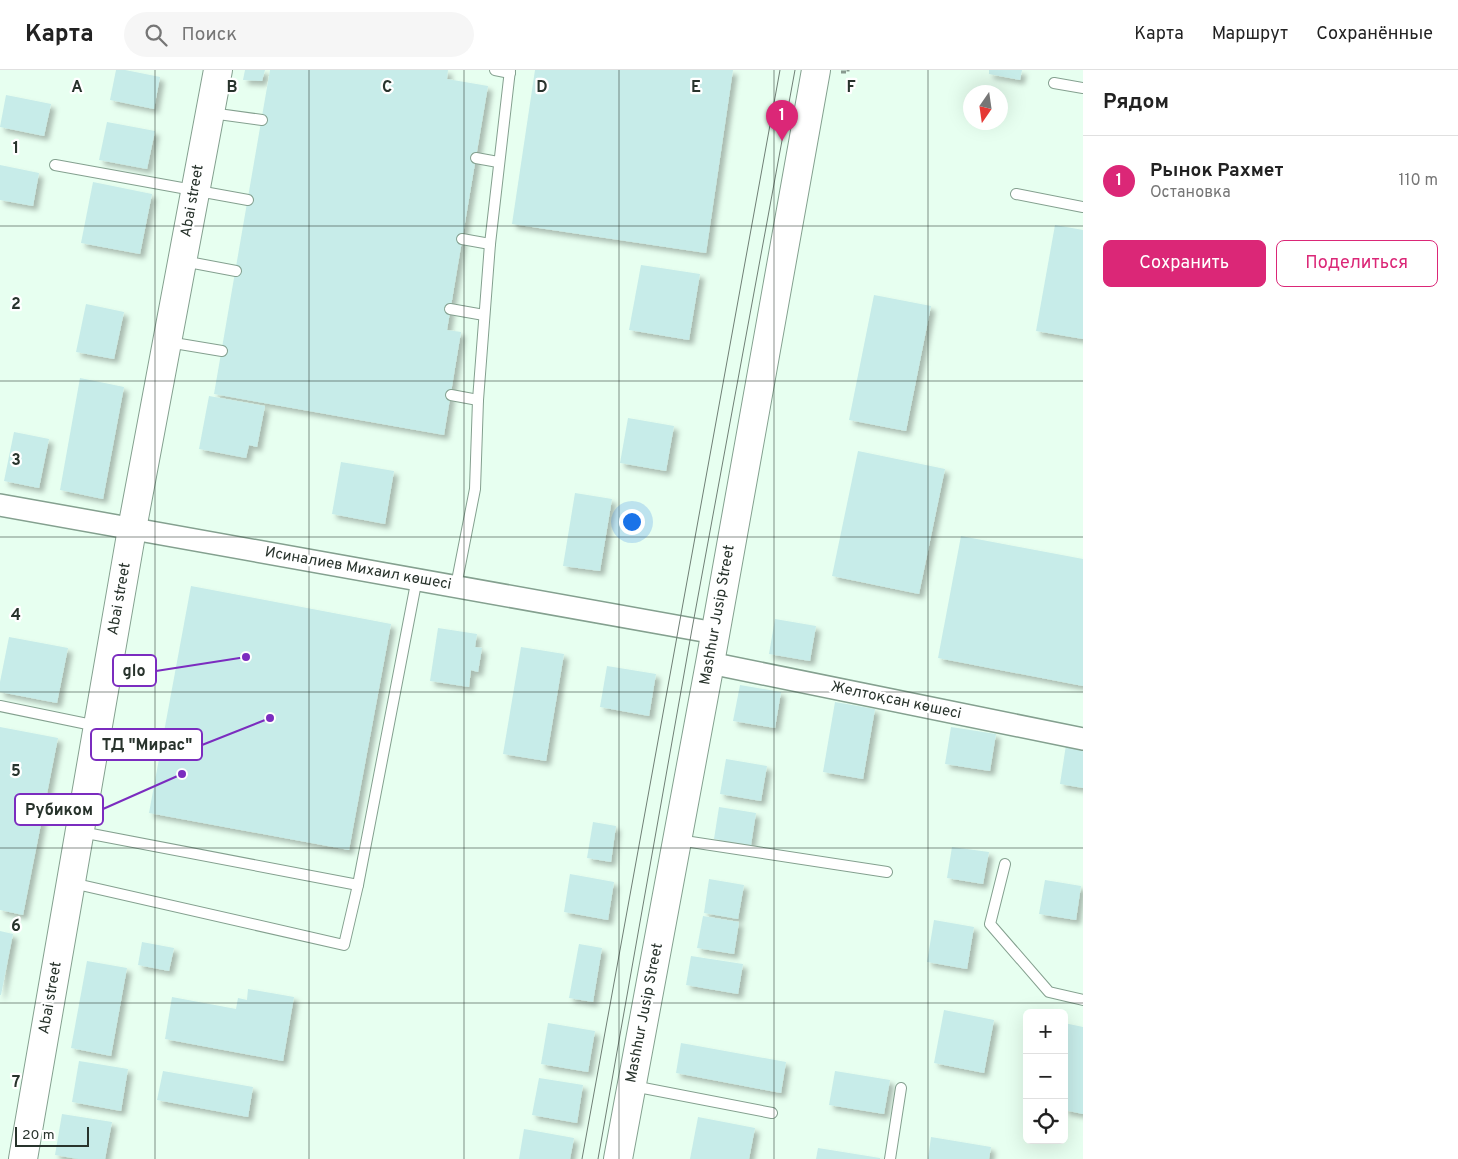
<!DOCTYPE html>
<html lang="ru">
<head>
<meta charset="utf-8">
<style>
  :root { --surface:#fff; --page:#f6f6f6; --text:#222; --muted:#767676; --line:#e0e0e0; --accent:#db2777 }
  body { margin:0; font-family:Overpass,sans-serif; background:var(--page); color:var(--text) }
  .controls { position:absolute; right:15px; bottom:15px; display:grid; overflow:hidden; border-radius:8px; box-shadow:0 5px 20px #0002 }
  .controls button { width:45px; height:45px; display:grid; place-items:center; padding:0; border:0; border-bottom:1px solid var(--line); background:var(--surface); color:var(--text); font:25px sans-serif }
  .compass { position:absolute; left:963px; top:15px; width:45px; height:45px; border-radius:50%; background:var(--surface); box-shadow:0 5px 20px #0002; rotate:193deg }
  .scale { position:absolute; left:15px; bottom:12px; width:74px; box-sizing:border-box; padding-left:5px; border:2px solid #28332c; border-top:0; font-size:14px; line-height:18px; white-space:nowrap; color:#28332c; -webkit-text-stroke:4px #fff; paint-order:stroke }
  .you { position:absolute; left:631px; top:451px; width:18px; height:18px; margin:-12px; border:4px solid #fff; border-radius:50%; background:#1a73e8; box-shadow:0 0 0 8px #1a73e833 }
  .badge { display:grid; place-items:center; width:32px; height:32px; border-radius:50%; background:var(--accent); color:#fff; font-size:16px; font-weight:700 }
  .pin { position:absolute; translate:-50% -41px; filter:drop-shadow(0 1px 2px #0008) }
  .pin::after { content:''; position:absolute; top:26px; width:18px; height:15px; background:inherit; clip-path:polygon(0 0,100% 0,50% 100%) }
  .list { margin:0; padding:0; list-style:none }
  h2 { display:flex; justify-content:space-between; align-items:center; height:65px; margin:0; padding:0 20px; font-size:21px }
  h2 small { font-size:16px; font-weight:400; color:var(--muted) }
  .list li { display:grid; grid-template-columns:32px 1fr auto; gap:15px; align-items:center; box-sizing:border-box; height:90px; padding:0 20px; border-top:1px solid var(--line) }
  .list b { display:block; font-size:19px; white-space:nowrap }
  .list p { margin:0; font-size:16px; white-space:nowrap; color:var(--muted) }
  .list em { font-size:16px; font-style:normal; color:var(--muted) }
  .actions { display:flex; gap:10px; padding:15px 20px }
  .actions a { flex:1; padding:11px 0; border:1px solid var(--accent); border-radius:8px; text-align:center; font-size:18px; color:var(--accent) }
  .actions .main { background:var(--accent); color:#fff }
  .icon { flex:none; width:28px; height:28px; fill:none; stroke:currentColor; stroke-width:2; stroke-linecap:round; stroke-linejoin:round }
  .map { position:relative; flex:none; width:1083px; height:1089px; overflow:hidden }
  header { display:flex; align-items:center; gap:30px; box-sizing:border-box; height:70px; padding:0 25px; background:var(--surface); border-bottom:1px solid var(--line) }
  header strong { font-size:24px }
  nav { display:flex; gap:28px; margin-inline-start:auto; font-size:18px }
  .search { width:350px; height:45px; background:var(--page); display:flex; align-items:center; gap:12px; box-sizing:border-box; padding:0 18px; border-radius:28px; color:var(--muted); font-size:19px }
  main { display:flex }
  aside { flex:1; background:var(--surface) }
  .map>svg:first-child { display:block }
  .building { fill:#c7ece9; filter:url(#shadow) }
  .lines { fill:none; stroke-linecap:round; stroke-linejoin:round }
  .lane-casing { stroke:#84a08f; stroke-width:12 }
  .street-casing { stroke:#84a08f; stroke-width:24 }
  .secondary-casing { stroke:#84a08f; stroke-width:30 }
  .path { stroke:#889a8f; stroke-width:3; stroke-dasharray:5 2.5; stroke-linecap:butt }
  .lane { stroke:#fff; stroke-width:10 }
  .street { stroke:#fff; stroke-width:21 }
  .secondary { stroke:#fff; stroke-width:28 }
  .tram { stroke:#6f7f75; stroke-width:1 }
  .grid { fill:none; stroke:#28332c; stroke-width:1; stroke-opacity:0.55 }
  .labels { text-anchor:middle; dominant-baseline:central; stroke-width:4.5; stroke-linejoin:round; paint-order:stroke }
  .street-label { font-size:15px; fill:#28332c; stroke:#fff }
  .grid-label { font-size:16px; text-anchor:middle; font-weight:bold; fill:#28332c; stroke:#fff; stroke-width:4.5; stroke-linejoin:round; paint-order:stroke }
  .leader { fill:none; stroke:#7b2cbf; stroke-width:2 }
  .callout-dot { fill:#7b2cbf; stroke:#fff; stroke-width:2 }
  .callout { fill:#fff; stroke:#7b2cbf; stroke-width:2 }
  .callout-label { font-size:16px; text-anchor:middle; font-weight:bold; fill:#28332c }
</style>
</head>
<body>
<header>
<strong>Карта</strong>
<div class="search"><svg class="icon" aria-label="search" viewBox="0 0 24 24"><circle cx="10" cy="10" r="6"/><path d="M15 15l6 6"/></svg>Поиск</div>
<nav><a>Карта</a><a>Маршрут</a><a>Сохранённые</a></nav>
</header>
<main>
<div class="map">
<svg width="1083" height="1089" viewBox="0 0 1083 1089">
  <defs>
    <filter id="shadow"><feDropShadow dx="4.5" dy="4.5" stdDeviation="2.5" flood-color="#0004"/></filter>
  </defs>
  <rect width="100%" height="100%" fill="#e7fff0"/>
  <g class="building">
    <path d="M116,0h9l35,7 -6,32 -44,-9z"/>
    <path d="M245,0h20l-3,11 -19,-1z"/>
    <path d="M270,0h178l-1,9 41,7 -41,244 14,2 -17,103 -230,-41z"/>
    <path d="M535,0h198l-27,183 -194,-29z"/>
    <path d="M989,0h33l-2,10 -31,-6z"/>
    <path d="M6,25l45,9 -7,32 -44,-9z"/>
    <path d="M107,52l48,9 -8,38 -48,-9z"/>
    <path d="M0,95l39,8 -6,33 -33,-6z"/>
    <path d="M93,112l59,12 -12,60 -59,-11z"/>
    <path d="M1055,155l28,5v109l-47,-8z"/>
    <path d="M641,195l59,9 -11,66 -60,-10z"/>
    <path d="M874,225l57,11 -25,125 -57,-11z"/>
    <path d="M86,234l38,8 -10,47 -38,-7z"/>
    <path d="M80,308l44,9 -21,112 -43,-9z"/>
    <path d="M209,326l56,10 -8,41 -8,-2 -3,13 -47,-9z"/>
    <path d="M628,348l46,8 -8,45 -46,-8z"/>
    <path d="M14,362l35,7 -10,49 -35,-7z"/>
    <path d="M858,381l87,18 -26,125 -87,-18z"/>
    <path d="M341,392l53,9 -9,53 -53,-10z"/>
    <path d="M575,423l37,6 -12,72 -37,-5z"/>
    <path d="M961,466l122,23v127l-145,-28z"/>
    <path d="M191,516l200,38 -42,226 -200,-37z"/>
    <path d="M775,549l41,7 -6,35 -41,-7z"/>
    <path d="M438,558l39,6 -2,13 7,1 -4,24 -7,-2 -2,17 -39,-6z"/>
    <path d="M9,567l59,11 -11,55 -57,-11v-10z"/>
    <path d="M521,577l43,7 -18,107 -43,-7z"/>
    <path d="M607,596l49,8 -7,42 -49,-9z"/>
    <path d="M740,615l41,7 -6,36 -42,-7z"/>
    <path d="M835,632l40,7 -12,70 -40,-7z"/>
    <path d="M0,657l58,11 -35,177 -23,-5z"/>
    <path d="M951,657l45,7 -6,37 -45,-7z"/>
    <path d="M1066,675l17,3v40l-23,-4z"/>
    <path d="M726,689l41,7 -6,35 -41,-7z"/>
    <path d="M719,737l37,6 -5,32 -37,-6z"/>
    <path d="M593,752l23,4 -5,36 -24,-4z"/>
    <path d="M952,777l37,5 -6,32 -36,-6z"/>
    <path d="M570,804l44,8 -6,38 -44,-8z"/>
    <path d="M709,809l35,6 -6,34 -34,-6z"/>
    <path d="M1045,810l36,6 -5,34 -37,-6z"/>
    <path d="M703,846l36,6 -5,32 -37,-6z"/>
    <path d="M934,850l40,7 -7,42 -40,-7z"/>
    <path d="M0,861l13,3 -12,61h-1z"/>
    <path d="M142,872l32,6 -5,23 -31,-6z"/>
    <path d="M579,874l23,4 -9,54 -24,-4z"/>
    <path d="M691,886l52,8 -5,30 -52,-9z"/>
    <path d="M87,891l40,7 -16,88 -40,-8z"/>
    <path d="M248,919l46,8 -11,64 -118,-22 7,-42 64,12 2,-11 9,2z"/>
    <path d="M944,940l50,10 -10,53 -50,-10z"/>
    <path d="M548,953l47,8 -7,41 -47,-8z"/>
    <path d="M1064,953l19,4v87l-19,-4z"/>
    <path d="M681,973l105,19 -5,31 -105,-20z"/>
    <path d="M79,991l49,8 -7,42 -49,-9z"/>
    <path d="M163,1001l90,16 -5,30 -91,-17z"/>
    <path d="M835,1001l55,9 -6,34 -55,-9z"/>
    <path d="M539,1008l44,7 -6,38 -45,-8z"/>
    <path d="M62,1044l50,8 -7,37h-27l-23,-4z"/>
    <path d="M698,1047l57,11 -6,31h-59z"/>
    <path d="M524,1059l50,9 -4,21h-51z"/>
    <path d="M931,1067l60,10 -2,12h-61z"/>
    <path d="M818,1078l62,10v1h-64z"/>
  </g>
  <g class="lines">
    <defs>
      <g id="lane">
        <path d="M495,0l15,3"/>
        <path d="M1054,13l29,5"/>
        <path d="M211,43l51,7"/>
        <path d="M476,88l22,4"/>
        <path d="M55,95l193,35"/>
        <path d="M1016,124l67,13"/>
        <path d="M462,169l28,5"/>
        <path d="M183,191l53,10"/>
        <path d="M450,239l34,6"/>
        <path d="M168,272l54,9"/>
        <path d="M451,325l27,5"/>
        <path d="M456,516l19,-97 3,-89 12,-156 20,-174"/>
        <path d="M0,636l97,20"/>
        <path d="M81,762l277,53 59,-307"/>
        <path d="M678,770l209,32"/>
        <path d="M1005,794l-15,60 59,68 34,8"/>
        <path d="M72,813l272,62 14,-60"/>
        <path d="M633,1016l139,27"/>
        <path d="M890,1089l11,-71"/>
      </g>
      <g id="street">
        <path d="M0,435l715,128"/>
        <path d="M710,593l373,76"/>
      </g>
      <g id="secondary">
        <path d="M23,1089l109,-630 86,-459"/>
        <path d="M618,1089l92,-496 106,-593"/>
      </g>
    </defs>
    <use href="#lane" class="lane-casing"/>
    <use href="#street" class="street-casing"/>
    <use href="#secondary" class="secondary-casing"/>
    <path class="path" d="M841,2h7v-2"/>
    <use href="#lane" class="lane"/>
    <use href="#street" class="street"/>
    <use href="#secondary" class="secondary"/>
    <g class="tram">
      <path d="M582,1089l198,-1089"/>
      <path d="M598,1089l94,-530 103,-559"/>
    </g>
  </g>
  <path class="grid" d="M155,0v1089M309,0v1089M464,0v1089M619,0v1089M774,0v1089M928,0v1089M0,156h1083M0,311h1083M0,467h1083M0,622h1083M0,778h1083M0,933h1083"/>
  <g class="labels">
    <g class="street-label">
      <text transform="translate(193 131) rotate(-80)">Abai street</text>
      <text transform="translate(358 499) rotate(10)">Исиналиев Михаил көшесі</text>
      <text transform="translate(120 529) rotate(-80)">Abai street</text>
      <text transform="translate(718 545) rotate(-80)">Mashhur Jusip Street</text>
      <text transform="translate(896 631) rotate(12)">Желтоқсан көшесі</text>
      <text transform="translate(51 928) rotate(-80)">Abai street</text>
      <text transform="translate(645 943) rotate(-79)">Mashhur Jusip Street</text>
    </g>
  </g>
  <g class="grid-label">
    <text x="77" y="22">A</text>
    <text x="232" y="22">B</text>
    <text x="387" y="22">C</text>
    <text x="542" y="22">D</text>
    <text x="696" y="22">E</text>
    <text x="851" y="22">F</text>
    <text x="16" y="83">1</text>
    <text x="16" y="239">2</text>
    <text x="16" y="395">3</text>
    <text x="16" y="550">4</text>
    <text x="16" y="706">5</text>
    <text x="16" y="861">6</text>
    <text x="16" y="1017">7</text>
  </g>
  <path class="leader" d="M246 587L156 601M270 648L202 675M182 704L103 739"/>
  <g class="callout-dot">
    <circle cx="246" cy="587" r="5"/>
    <circle cx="270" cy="648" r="5"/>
    <circle cx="182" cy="704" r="5"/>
  </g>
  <g class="callout">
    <rect x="113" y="585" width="43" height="31" rx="5"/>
    <rect x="91" y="659" width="111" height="31" rx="5"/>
    <rect x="15" y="724" width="88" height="31" rx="5"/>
  </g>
  <g class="callout-label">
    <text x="134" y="606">glo</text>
    <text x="147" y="680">ТД "Мирас"</text>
    <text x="59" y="745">Рубиком</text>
  </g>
</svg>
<div class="controls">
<button>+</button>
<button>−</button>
<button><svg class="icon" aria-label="locate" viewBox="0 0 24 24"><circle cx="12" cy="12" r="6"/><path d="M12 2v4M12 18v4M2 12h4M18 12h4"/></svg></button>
</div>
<svg class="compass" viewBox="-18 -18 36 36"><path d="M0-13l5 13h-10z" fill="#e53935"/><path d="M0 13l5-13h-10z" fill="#767676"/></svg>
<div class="scale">20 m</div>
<div class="you"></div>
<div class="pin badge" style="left:782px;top:71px">1</div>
</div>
<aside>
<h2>Рядом<small></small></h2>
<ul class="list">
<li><span class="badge">1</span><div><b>Рынок Рахмет</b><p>Остановка</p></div><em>110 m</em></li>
</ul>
<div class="actions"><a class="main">Сохранить</a><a>Поделиться</a></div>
</aside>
</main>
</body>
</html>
